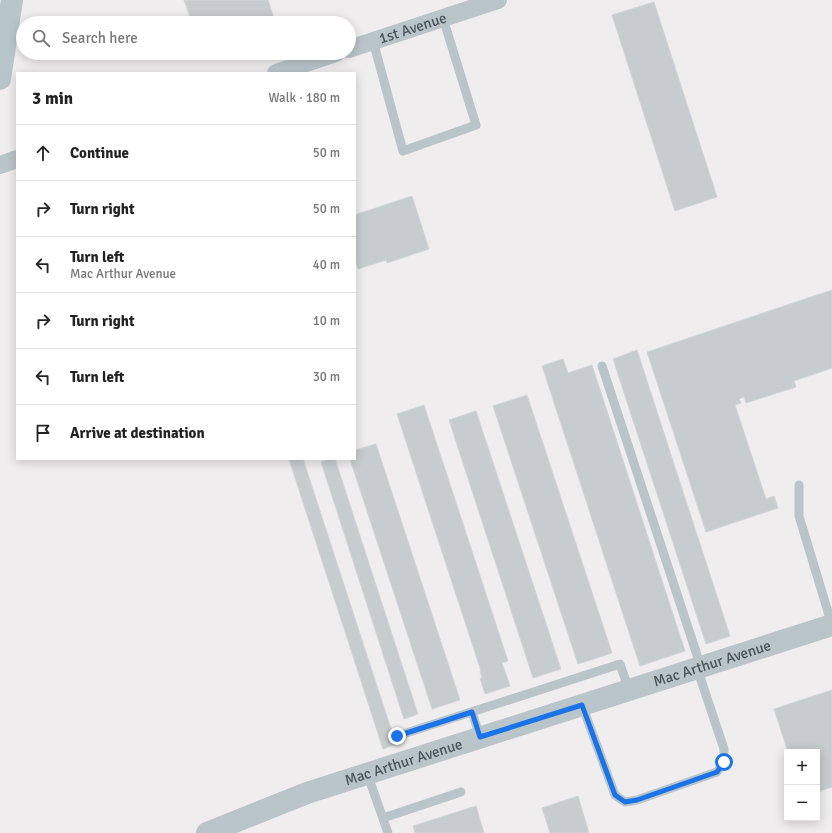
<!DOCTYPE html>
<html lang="en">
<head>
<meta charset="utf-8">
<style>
  :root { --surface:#fff; --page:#f2f2f2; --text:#222; --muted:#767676; --line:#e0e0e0 }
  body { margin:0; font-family:Signika,sans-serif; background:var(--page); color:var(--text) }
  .controls { position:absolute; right:12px; bottom:12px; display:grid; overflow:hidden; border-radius:0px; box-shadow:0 2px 10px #0003 }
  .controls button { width:36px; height:36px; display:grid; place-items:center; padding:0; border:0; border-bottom:1px solid var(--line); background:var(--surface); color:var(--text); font:20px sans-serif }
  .stop { position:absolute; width:12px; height:12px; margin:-9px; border:3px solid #1a73e8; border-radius:50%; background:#fff }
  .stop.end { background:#1a73e8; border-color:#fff; box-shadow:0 1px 4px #0008 }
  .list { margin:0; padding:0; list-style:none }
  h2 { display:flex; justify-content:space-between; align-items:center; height:52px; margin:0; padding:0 16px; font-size:17px }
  h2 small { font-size:13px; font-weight:400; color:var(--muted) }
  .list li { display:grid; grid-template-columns:26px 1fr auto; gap:12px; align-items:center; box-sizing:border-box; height:56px; padding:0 16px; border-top:1px solid var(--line) }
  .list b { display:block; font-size:15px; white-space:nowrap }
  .list p { margin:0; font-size:13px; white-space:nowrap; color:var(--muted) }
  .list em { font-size:13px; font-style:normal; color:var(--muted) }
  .icon { flex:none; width:22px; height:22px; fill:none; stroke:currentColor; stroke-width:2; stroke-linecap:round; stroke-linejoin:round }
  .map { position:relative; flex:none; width:832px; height:833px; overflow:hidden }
  .search { position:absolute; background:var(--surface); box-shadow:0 2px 10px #0003; left:16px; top:16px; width:340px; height:44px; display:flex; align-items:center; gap:10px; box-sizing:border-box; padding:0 14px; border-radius:22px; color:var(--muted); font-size:15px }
  .panel { position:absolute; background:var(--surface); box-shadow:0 2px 10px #0003; left:16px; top:72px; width:340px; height:388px; border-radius:0px }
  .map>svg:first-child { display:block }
  .building { fill:#c7cccf; stroke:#d2d5d8 }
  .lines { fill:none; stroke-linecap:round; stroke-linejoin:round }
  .service { stroke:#bac5c9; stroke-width:9 }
  .minor { stroke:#bac5c9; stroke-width:18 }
  .tertiary { stroke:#bac5c9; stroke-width:22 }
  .secondary { stroke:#b8c6ca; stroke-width:22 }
  .route { stroke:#1a73e8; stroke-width:5 }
  .labels { text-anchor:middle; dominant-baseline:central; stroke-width:3; stroke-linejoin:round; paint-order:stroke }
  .street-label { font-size:15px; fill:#475559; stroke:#fff }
</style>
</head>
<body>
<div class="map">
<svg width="832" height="833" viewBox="0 0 832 833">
  <rect width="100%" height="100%" fill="#f0edee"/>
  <g class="building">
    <path d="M184,0h84l6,18 -14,5h-68z"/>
    <path d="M654,2l63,195 -42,14 -63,-196z"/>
    <path d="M412,196l17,53 -42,14 -1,-3 -28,9 -3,-10v-44z"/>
    <path d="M832,290v78l-38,13 2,6 -50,16 -2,-6 -5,2 2,4 -6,2 31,94 8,-3 4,12 -72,24 -59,-180z"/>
    <path d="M637,350l93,286 -24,8 -93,-285z"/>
    <path d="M563,359l5,14 24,-8 93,286 -45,15 -98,-300z"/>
    <path d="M527,395l85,258 -34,11 -85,-258z"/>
    <path d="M424,405l84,256 -6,2 8,23 -25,8 -5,-16h2l-2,-7h1l-84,-257z"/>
    <path d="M476,411l85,258 -28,9 -84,-258z"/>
    <path d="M376,444l84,256 -28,9 -82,-250h5v-9z"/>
    <path d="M289,459h14l93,285 -13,5z"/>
    <path d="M329,459h6l83,255 -14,5 -83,-257z"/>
    <path d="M832,690v97l-15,5v-40h-29l-14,-43z"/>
    <path d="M578,796l11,37h-39l-8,-25z"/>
    <path d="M476,806l8,27h-69l-2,-7z"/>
  </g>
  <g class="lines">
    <g class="service">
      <path d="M373,41l30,110 73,-26 -33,-107"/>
      <path d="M602,366l99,301"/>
      <path d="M799,485v31l33,109"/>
      <path d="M582,705l33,90 10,7 12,-2 80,-28 7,-10v-13l-27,-81"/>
      <path d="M472,712l8,25"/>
      <path d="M397,736l223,-72 9,26"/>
      <path d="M367,773l21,60"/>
      <path d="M383,818l78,-26"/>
    </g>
    <g class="minor">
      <path id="s1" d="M349,49l149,-49"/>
      <path d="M276,73l60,-20"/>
      <path d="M0,165l17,-6"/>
    </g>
    <path class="tertiary" id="s2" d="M207,833l100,-40 525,-168"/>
    <path class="secondary" d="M0,79l12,-79"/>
  </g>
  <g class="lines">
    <path class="route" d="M397,736l75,-24 8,25 102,-32 33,90 10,7 12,-2 80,-28 7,-10"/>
  </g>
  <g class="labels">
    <g class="street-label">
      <text stroke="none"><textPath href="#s1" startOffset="67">1st Avenue</textPath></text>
      <text stroke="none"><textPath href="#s2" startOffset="533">Mac Arthur Avenue</textPath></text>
      <text stroke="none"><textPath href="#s2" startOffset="209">Mac Arthur Avenue</textPath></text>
    </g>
  </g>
</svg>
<div class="controls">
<button>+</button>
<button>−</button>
</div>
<div class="stop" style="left:724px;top:762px"></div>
<div class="stop end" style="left:397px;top:736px"></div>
<div class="search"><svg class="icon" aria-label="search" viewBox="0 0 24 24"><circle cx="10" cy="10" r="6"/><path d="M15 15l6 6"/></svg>Search here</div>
<section class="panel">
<h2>3 min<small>Walk · 180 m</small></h2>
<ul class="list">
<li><svg class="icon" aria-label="ahead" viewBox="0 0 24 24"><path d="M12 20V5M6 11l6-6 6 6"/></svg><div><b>Continue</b></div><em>50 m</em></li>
<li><svg class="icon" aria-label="right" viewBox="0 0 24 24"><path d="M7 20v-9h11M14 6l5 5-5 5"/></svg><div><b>Turn right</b></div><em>50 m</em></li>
<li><svg class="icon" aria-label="left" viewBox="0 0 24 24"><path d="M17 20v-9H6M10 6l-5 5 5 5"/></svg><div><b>Turn left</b><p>Mac Arthur Avenue</p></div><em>40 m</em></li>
<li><svg class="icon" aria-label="right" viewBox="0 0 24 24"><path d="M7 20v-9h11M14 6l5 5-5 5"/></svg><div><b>Turn right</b></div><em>10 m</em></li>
<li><svg class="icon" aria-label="left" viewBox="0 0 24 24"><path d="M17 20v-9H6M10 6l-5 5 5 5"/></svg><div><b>Turn left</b></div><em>30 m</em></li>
<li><svg class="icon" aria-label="arrive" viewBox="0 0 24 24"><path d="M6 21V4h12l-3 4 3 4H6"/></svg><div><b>Arrive at destination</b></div></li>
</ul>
</section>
</div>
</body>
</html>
